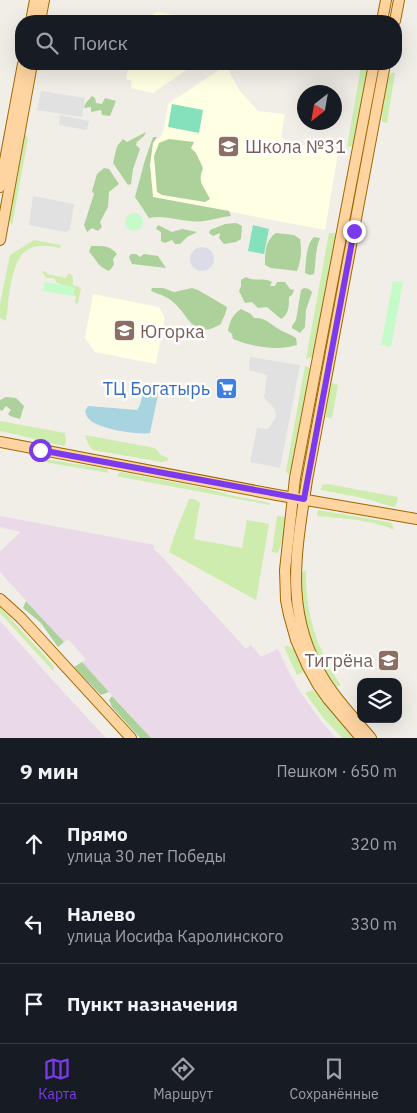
<!DOCTYPE html>
<html lang="ru">
<head>
<meta charset="utf-8">
<style>
  :root { --surface:#171b24; --page:#20242c; --text:#f1f3f6; --muted:#9ea1a6; --line:#363941; --accent:#7c3aed }
  body { margin:0; font-family:"IBM Plex Sans",sans-serif; background:var(--page); color:var(--text) }
  .controls { position:absolute; right:15px; bottom:15px; display:grid; overflow:hidden; border-radius:10px; box-shadow:0 5px 20px #0002 }
  .controls button { width:45px; height:45px; display:grid; place-items:center; padding:0; border:0; border-bottom:1px solid var(--line); background:var(--surface); color:var(--text); font:25px sans-serif }
  .compass { position:absolute; left:297px; top:85px; width:45px; height:45px; border-radius:50%; background:var(--surface); box-shadow:0 5px 20px #0002; rotate:211deg }
  .stop { position:absolute; width:15px; height:15px; margin:-11px; border:4px solid #7c3aed; border-radius:50%; background:#fff }
  .stop.end { background:#7c3aed; border-color:#fff; box-shadow:0 1px 5px #0008 }
  .list { margin:0; padding:0; list-style:none }
  h2 { display:flex; justify-content:space-between; align-items:center; height:65px; margin:0; padding:0 20px; font-size:21px }
  h2 small { font-size:16px; font-weight:400; color:var(--muted) }
  .list li { display:grid; grid-template-columns:32px 1fr auto; gap:15px; align-items:center; box-sizing:border-box; height:80px; padding:0 20px; border-top:1px solid var(--line) }
  .list b { display:block; font-size:19px; white-space:nowrap }
  .list p { margin:0; font-size:16px; white-space:nowrap; color:var(--muted) }
  .list em { font-size:16px; font-style:normal; color:var(--muted) }
  .icon { flex:none; width:28px; height:28px; fill:none; stroke:currentColor; stroke-width:2; stroke-linecap:round; stroke-linejoin:round }
  .map { position:relative; flex:none; width:417px; height:738px; overflow:hidden }
  .search { position:absolute; background:var(--surface); box-shadow:0 5px 20px #0002; left:15px; right:15px; top:15px; height:55px; display:flex; align-items:center; gap:12px; box-sizing:border-box; padding:0 18px; border-radius:20px; color:var(--muted); font-size:19px }
  .sheet { height:305px; background:var(--surface) }
  nav { display:flex; justify-content:space-around; align-items:center; box-sizing:border-box; height:70px; border-top:1px solid var(--line); background:var(--surface); font-size:14px; color:var(--muted) }
  nav a { display:grid; justify-items:center; gap:2px }
  nav .on { color:var(--accent) }
  .map>svg:first-child { display:block }
  .industrial { fill:#ead9e8 }
  .education { fill:#ffffe3 }
  .grass { fill:#cdecad }
  .forest { fill:#acd19b }
  .park { fill:#c5fbc8 }
  .pitch { fill:#84e1bc }
  .parking { fill:#e1e1e1 }
  .plaza { fill:#dbdce7 }
  .water { fill:#a7d4df }
  .lines { fill:none; stroke-linecap:round; stroke-linejoin:round }
  .major-casing { stroke:#9e6700; stroke-width:12 }
  .major { stroke:#fed4a0; stroke-width:10 }
  .route { stroke:#7c3aed; stroke-width:6 }
  .labels { text-anchor:middle; dominant-baseline:central; stroke-width:5; stroke-linejoin:round; paint-order:stroke }
  .education-label { font-size:18px; fill:#785e54; stroke:#fff; text-anchor:start }
  .shop-label { font-size:18px; fill:#366cbe; stroke:#fff; text-anchor:end }
</style>
</head>
<body>
<div class="map">
<svg width="417" height="738" viewBox="0 0 417 738">
  <rect width="100%" height="100%" fill="#f1eee7"/>
  <g class="industrial">
    <path d="M0,516l154,29v4l10,10 82,90 5,-4 10,12 17,-8 13,27 10,17 20,28 15,17h-185l-69,-76 4,-3 -18,-20 -4,3 -64,-70v-21l21,-19 -21,-5z"/>
    <path d="M0,621l45,51 61,66h-106z"/>
  </g>
  <g class="education">
    <path d="M157,12l34,6 2,3h-51z"/>
    <path d="M129,64h66l-42,29 -22,-5 1,-7 -6,-2z"/>
    <path d="M225,66l2,1 12,23 19,21 27,3 -4,23 7,5 50,12 -13,76 -172,-33 -3,-32 3,-22 9,-8 2,-7 4,-24z"/>
    <path d="M93,294l66,13 6,11 -9,46 -61,-12 -10,-14z"/>
  </g>
  <g class="grass">
    <path d="M361,67l4,1 3,6 -14,72 -7,1z"/>
    <path d="M392,73h3l-8,50 -5,-1c0,-13 0,-41 10,-49z"/>
    <path d="M24,135h2l2,4 -16,86 -4,-5z"/>
    <path d="M356,183l3,1 -55,292h-3z"/>
    <path d="M329,233h6v15l-21,108 -8,3z"/>
    <path d="M34,240l27,5 -1,3c-10,-2 -22,-4 -31,1 -19,9 -20,52 -23,72l-6,-3v-14l10,-49z"/>
    <path d="M41,271l6,1v2l19,4 3,-5c5,3 4,7 4,12l8,3 -3,15 -3,1 1,-8 -3,-1 1,-7 -17,-5 -3,-5h-7z"/>
    <path d="M337,354l-5,29 6,2 -6,33 -6,-1v-13l9,-49z"/>
    <path d="M305,366l5,2 1,4c-6,34 -14,68 -21,103l-2,-1 -2,-3z"/>
    <path d="M0,421l65,12 1,10 -2,3c-22,-4 -42,-11 -64,-15z"/>
    <path d="M85,435l70,13 6,7 7,3v3l-6,1 -69,-12 -4,-4z"/>
    <path d="M38,459l20,2 49,8 2,4 -71,-12z"/>
    <path d="M120,472l89,17 21,6 40,8v2l-149,-28 -4,-1z"/>
    <path d="M328,484l69,13 1,1 -2,7 -2,2 -31,-9 -42,-8 1,-5z"/>
    <path d="M189,499h6l5,4 -6,36 48,9 5,-28 22,4 -13,76 -87,-48 6,-18z"/>
    <path d="M318,510l70,12 4,2 2,6c-20,-10 -54,-12 -77,-14z"/>
    <path d="M277,516l9,1 -3,21 -5,15 -6,-1z"/>
    <path d="M306,570c-1,42 11,81 35,115l-4,2c-16,-10 -33,-64 -36,-83 -2,-10 0,-21 0,-31z"/>
    <path d="M0,607l52,57 2,3 -1,4 -53,-58z"/>
    <path d="M288,646l7,4 15,32 -7,-10 -6,3 -13,-28z"/>
    <path d="M312,690c6,3 36,40 43,48h-13l-20,-22 -17,-23z"/>
  </g>
  <g class="forest">
    <path d="M92,96l3,2 1,5 6,1 3,-6 11,3 -6,15 -8,-1 -1,-5 -10,2v-5l-7,1 1,-4z"/>
    <path d="M146,132l-2,4 -7,6 -1,3 4,4 -7,20 -2,15 -3,1 -15,-22 4,-17 6,-7 4,3z"/>
    <path d="M153,137h4l-4,6 -3,22 3,32 76,14 2,5c-10,1 -19,4 -27,5 -19,3 -37,-7 -55,-3l-14,-21 10,-37z"/>
    <path d="M169,139l25,3 -3,6 5,5 7,15c-6,15 1,18 7,31l-5,3 -43,-7 -5,-3 -3,-36 5,-13z"/>
    <path d="M104,168l5,1 10,15 -10,8 -1,15 -8,15 2,5 -4,4 -6,-3 -5,4 -3,-7 10,-31 -2,-3 5,-17z"/>
    <path d="M236,223l6,3 -1,13 -5,3 -12,2 -5,-6 1,-5 -7,3 -4,-3 1,-3 15,-6z"/>
    <path d="M158,225l14,7 10,-3 15,3 -10,5 -7,7h-5l-3,-4 -7,3 -4,-2v-9l-5,-3z"/>
    <path d="M276,233l18,2 6,4c2,11 1,21 -3,32l-26,-3 -6,-3c0,-13 0,-24 11,-32z"/>
    <path d="M314,237l6,1c-5,12 -4,24 -6,36l-4,1 -5,-2c1,-11 1,-29 9,-36z"/>
    <path d="M91,246c11,0 19,-1 26,8l-4,5 1,6 -5,6c-12,-5 -12,-11 -20,-19z"/>
    <path d="M131,254h5l4,3 4,-3 14,2 8,12 -34,-4 -3,-7z"/>
    <path d="M246,277c8,5 17,0 26,5l-2,4h5l2,-4h8l5,7 4,1 -2,5 -3,2c0,9 0,17 -8,22l-14,-12 -9,1 -6,-6 -7,1 -6,-12 2,-5v-6z"/>
    <path d="M152,288h11l11,4 18,-4 6,2 29,17c-1,7 -4,11 -6,17 -28,17 -31,-8 -49,-23 -6,-5 -14,-7 -21,-10z"/>
    <path d="M304,288l5,1 3,3 -6,18 -1,17 -5,6 -8,-5v-2l4,-6 5,-30z"/>
    <path d="M241,309l10,5 3,4c11,-1 15,5 23,10 6,4 13,6 19,10l1,7c-20,6 -45,2 -64,-6l-1,-5 -4,-3c2,-10 4,-16 13,-22z"/>
    <path d="M6,397l10,1 8,8 -4,13 -10,-3 -2,-2 3,-4 -5,-4 -4,5 -2,-1v-10z"/>
    <path d="M26,601l38,41 -6,5 -17,-24 -18,-15z"/>
    <path d="M82,662l27,30 -8,3 -27,-28z"/>
    <path d="M112,696l39,42h-11l-28,-31 -3,-7z"/>
  </g>
  <g class="park">
    <circle cx="134" cy="222" r="9"/>
    <path d="M393,281l10,1 -12,65 -10,-2z"/>
    <path d="M45,282l30,5 -2,9 -30,-5z"/>
  </g>
  <g class="pitch">
    <path d="M172,104l31,6 -4,23 -31,-6z"/>
    <path d="M253,225l16,4 -5,25 -16,-3z"/>
  </g>
  <g class="parking">
    <path d="M41,91l44,7 -3,19 -45,-7z"/>
    <path d="M60,115l29,6 -2,9 -28,-5z"/>
    <path d="M33,196l41,8 -4,26 -4,2 -37,-7z"/>
    <path d="M250,357l50,8 -20,103 -30,-6 7,-34 11,1 7,-10 1,-6 -2,-5 -10,-10 3,-23 -18,-5z"/>
  </g>
  <circle class="plaza" cx="202" cy="259" r="12"/>
  <path class="water" d="M148,388l9,2 1,5 -8,38c-13,2 -54,-4 -62,-15 -2,-2 -2,-5 -3,-7l3,-5 49,4 3,-5 4,-15z"/>
  <g class="lines">
    <defs>
      <g id="major">
        <path d="M31,21l4,-21"/>
        <path d="M40,21l4,-21"/>
        <path d="M382,21l4,-21"/>
        <path d="M395,21l4,-21"/>
        <path d="M0,187l23,-123"/>
        <path d="M0,240l32,-176"/>
        <path d="M0,442l277,53 140,24"/>
        <path d="M0,599l21,19 110,120"/>
        <path d="M361,738l-33,-39 -10,-14 -11,-20 -11,-25 -7,-25 -3,-15 -1,-30 10,-92 79,-414"/>
        <path d="M371,738c-15,-18 -33,-36 -46,-57 -42,-67 -29,-128 -18,-201l78,-416"/>
      </g>
    </defs>
    <use href="#major" class="major-casing"/>
    <use href="#major" class="major"/>
  </g>
  <g class="lines">
    <path class="route" d="M40,450l264,49 50,-268"/>
  </g>
  <defs>
    <symbol id="school-square" viewBox="-11 -11 22 22"><rect x="-9" y="-9" width="18" height="18" rx="4" fill="#8d6e63" stroke="#fff"/><path d="M0-5L7-2L0 1L-7-2ZM-4 1L0 2.5L4 1V4Q0 6-4 4Z" fill="#fff"/></symbol>
    <symbol id="supermarket-square" viewBox="-11 -11 22 22"><rect x="-9" y="-9" width="18" height="18" rx="4" fill="#3f7fe0" stroke="#fff"/><path d="M-6-5.5h2.5l.6 2H6L4.5 2H-2.5L-4.4-4H-6ZM-1.5 3.2a1.3 1.3 0 1 0 .1 0ZM3 3.2a1.3 1.3 0 1 0 .1 0Z" fill="#fff"/></symbol>
  </defs>
  <g fill-rule="evenodd">
    <use href="#school-square" x="216" y="134" width="25" height="25"/>
    <use href="#school-square" x="112" y="318" width="25" height="25"/>
    <use href="#supermarket-square" x="214" y="376" width="25" height="25"/>
    <use href="#school-square" x="376" y="648" width="25" height="25"/>
  </g>
  <g class="labels">
    <g class="education-label">
      <text x="245" y="146">Школа №31</text>
      <text x="140" y="331">Югорка</text>
      <text x="373" y="660" text-anchor="end">Тигрёна</text>
    </g>
    <g class="shop-label">
      <text x="210" y="388">ТЦ Богатырь</text>
    </g>
  </g>
</svg>
<div class="controls">
<button><svg class="icon" aria-label="layers" viewBox="0 0 24 24"><path d="M12 4l9 5-9 5-9-5zM3 14l9 5 9-5"/></svg></button>
</div>
<svg class="compass" viewBox="-18 -18 36 36"><path d="M0-13l5 13h-10z" fill="#e53935"/><path d="M0 13l5-13h-10z" fill="#9ea1a6"/></svg>
<div class="stop" style="left:40px;top:450px"></div>
<div class="stop end" style="left:354px;top:231px"></div>
<div class="search"><svg class="icon" aria-label="search" viewBox="0 0 24 24"><circle cx="10" cy="10" r="6"/><path d="M15 15l6 6"/></svg>Поиск</div>
</div>
<section class="sheet">
<h2>9 мин<small>Пешком · 650 m</small></h2>
<ul class="list">
<li><svg class="icon" aria-label="ahead" viewBox="0 0 24 24"><path d="M12 20V5M6 11l6-6 6 6"/></svg><div><b>Прямо</b><p>улица 30 лет Победы</p></div><em>320 m</em></li>
<li><svg class="icon" aria-label="left" viewBox="0 0 24 24"><path d="M17 20v-9H6M10 6l-5 5 5 5"/></svg><div><b>Налево</b><p>улица Иосифа Каролинского</p></div><em>330 m</em></li>
<li><svg class="icon" aria-label="arrive" viewBox="0 0 24 24"><path d="M6 21V4h12l-3 4 3 4H6"/></svg><div><b>Пункт назначения</b></div></li>
</ul>
</section>
<nav>
<a class="on"><svg class="icon" aria-label="map" viewBox="0 0 24 24"><path d="M3 6l6-2 6 2 6-2v14l-6 2-6-2-6 2zM9 4v14M15 6v14"/></svg>Карта</a>
<a><svg class="icon" aria-label="directions" viewBox="0 0 24 24"><path d="M12 3l9 9-9 9-9-9zM9 14v-3h6M13 9l2 2-2 2"/></svg>Маршрут</a>
<a><svg class="icon" aria-label="saved" viewBox="0 0 24 24"><path d="M7 4h10v16l-5-4-5 4z"/></svg>Сохранённые</a>
</nav>
</body>
</html>
